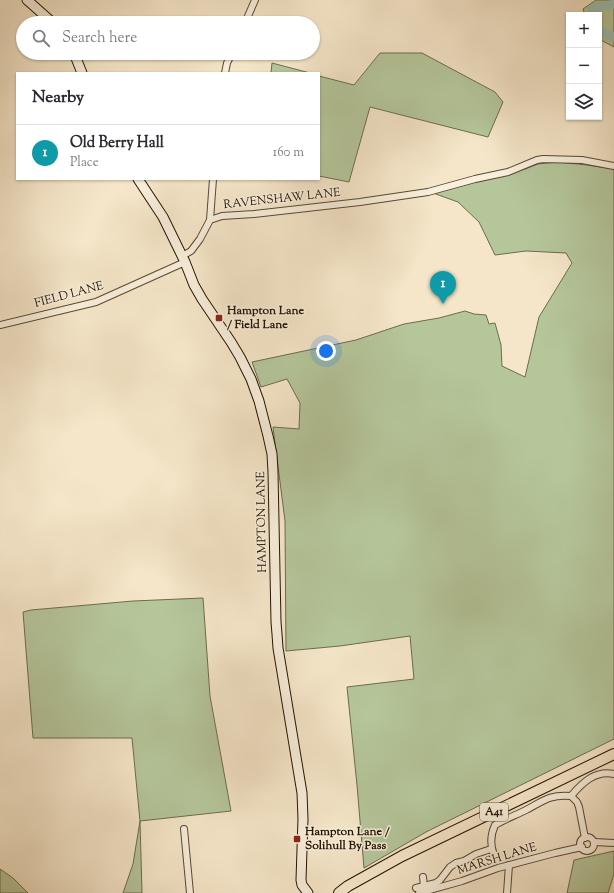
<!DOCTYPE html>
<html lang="en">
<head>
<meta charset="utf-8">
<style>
  :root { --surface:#fff; --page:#f2f2f3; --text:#2b2b33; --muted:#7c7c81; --line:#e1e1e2; --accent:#b45309 }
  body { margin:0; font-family:"Sorts Mill Goudy",serif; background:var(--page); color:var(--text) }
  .controls { position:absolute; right:12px; top:12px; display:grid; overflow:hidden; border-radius:0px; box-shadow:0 1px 3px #0004 }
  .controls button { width:36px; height:36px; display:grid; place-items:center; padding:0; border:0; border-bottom:1px solid var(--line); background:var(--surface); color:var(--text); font:20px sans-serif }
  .you { position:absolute; left:326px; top:351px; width:14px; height:14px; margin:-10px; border:3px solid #fff; border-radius:50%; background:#1a73e8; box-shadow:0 0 0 6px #1a73e833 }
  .badge { display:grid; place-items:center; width:26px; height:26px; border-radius:50%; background:var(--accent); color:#fff; font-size:13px; font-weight:700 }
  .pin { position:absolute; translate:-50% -33px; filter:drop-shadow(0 1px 2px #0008) }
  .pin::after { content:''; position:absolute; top:21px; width:14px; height:12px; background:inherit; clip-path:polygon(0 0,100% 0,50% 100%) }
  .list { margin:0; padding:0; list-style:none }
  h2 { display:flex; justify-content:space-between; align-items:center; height:52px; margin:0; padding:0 16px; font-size:17px }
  h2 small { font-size:13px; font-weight:400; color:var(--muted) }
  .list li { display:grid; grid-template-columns:26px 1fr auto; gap:12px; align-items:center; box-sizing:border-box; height:56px; padding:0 16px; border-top:1px solid var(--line) }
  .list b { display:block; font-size:15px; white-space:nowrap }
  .list p { margin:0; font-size:13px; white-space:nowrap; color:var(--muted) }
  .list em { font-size:13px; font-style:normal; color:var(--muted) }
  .icon { flex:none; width:22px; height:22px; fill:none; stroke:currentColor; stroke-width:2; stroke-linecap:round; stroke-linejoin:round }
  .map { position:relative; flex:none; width:614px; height:893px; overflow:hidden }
  .search { position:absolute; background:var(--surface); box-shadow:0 1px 3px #0004; left:16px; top:16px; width:304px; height:44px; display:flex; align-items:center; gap:10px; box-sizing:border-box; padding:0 14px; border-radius:22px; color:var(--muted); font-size:15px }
  .panel { position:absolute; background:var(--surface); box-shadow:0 1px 3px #0004; left:16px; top:72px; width:304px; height:108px; border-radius:0px }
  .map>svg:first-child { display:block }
  .green { fill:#b5c69b; stroke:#6d6c4e }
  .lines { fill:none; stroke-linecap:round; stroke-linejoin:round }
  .river { stroke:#9cc0b5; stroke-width:9 }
  .minor-casing { stroke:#594832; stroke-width:8 }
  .secondary-casing { stroke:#251300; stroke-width:11 }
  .trunk-casing { stroke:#251300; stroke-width:12 }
  .minor { stroke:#f8efdc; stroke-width:6 }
  .secondary { stroke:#f8efdc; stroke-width:9 }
  .trunk { stroke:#f5e6c9; stroke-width:10 }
  .poi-dot { fill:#8f2418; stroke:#f8efdc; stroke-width:1.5 }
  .labels { text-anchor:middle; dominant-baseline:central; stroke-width:3; stroke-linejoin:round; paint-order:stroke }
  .shield { fill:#f8efdc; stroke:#645542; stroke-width:1 }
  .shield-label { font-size:11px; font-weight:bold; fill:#251300 }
  .street-label { font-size:12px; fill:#251300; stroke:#f8efdc }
  .poi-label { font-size:12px; font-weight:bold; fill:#251300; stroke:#f8efdc; text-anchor:start }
</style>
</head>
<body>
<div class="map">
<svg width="614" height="893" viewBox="0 0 614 893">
  <rect width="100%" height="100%" fill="#f5e6c9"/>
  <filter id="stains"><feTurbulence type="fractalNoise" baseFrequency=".005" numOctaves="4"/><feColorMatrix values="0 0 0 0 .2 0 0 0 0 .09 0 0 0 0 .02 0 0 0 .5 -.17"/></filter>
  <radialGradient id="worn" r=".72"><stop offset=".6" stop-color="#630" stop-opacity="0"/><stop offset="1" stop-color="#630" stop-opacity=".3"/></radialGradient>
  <g class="green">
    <path d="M596,0h18v47l-15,-8v-24h-14l-2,-6z"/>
    <path d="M380,53h42l73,39 8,10 -15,35 -118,-30 -21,75 -30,-6v-100l35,9z"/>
    <path d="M272,63l38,10h-39z"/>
    <path d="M558,162l29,3 27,4v570l-188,93 -62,36 -7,-83 -10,-98 67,-8 -4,-43 -70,10 -54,5 -1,-130 -12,-94 26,2 1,-26 -13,-24 -26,8 -9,-25 104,-22 48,-16 35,-6 26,-7 9,3 12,1 3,9 6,-1 6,22 1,21 23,11 14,-60 33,-54 -6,-10 -40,-2 -31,4 -16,-33 -21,-20 -25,-9 92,-24 13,-5z"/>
    <path d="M203,598l7,98 21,115 -91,10 2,72h-19l10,-29 7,-43 -8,-83h-99l-10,-126 8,-2 102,-9z"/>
    <path d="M614,851v23l-6,19h-41l7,-33z"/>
    <path d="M0,869l13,9 15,15h-28z"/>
  </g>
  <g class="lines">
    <g class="river">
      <path d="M592,15l-1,-4 5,-4 16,-2 2,-2"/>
      <path d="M599,31l6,2 9,4"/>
    </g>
    <defs>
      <g id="minor">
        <path d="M245,23l10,-23"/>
        <path d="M225,73l2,-10 5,-10"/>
        <path d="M210,220l3,-41"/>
        <path d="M182,256l9,-5 9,-12 10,-19 12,-4 32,-2 106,-12 68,-10 47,-13 33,-7 29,-12 6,-1 39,1 32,6"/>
        <path d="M0,325l96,-23 89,-40"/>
        <path d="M571,796c11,-13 24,-26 43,-22"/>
        <path d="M184,829l6,64"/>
        <circle cx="587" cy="844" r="7"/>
        <path d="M594,842l20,1"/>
        <path d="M494,855c-4,-10 -4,-19 1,-30 10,-6 21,-10 31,-15 17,-9 24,-16 45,-14l6,6 2,5 6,31"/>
        <path d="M423,877l1,9"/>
        <path d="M416,888l20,-5 4,-3 10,-13 6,-4 8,-2 12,-7 15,-5"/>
        <path d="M419,893l43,-12 36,-13 57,-15 27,-6"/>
        <path d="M507,893l2,-28"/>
      </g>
      <g id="secondary">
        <path d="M27,0l26,23"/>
        <path d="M74,53l8,20"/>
        <path d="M138,179l25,38 22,45 9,23 8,14 29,43 9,15 11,22 8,22 9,35 4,18 1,18 3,150 1,12 1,14 24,145 1,26 -2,61 1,5 6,8"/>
      </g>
      <path id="trunk" d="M339,893l9,-7 54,-30 212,-102"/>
    </defs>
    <use href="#minor" class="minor-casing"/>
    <use href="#secondary" class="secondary-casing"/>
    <use href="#trunk" class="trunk-casing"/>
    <use href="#minor" class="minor"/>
    <use href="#secondary" class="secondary"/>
    <use href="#trunk" class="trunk"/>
  </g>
  <g class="poi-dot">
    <rect x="215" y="314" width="8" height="8" rx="2"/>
    <rect x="293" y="835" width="8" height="8" rx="2"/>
  </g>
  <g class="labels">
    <rect class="shield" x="480" y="803" width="28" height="18" rx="3"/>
    <g class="shield-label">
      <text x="494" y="812">A41</text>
    </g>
    <g class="street-label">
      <text transform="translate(282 199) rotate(-6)">RAVENSHAW LANE</text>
      <text transform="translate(69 295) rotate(-15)">FIELD LANE</text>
      <text transform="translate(262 522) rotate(-91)">HAMPTON LANE</text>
      <text transform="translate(497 859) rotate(-17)">MARSH LANE</text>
    </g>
    <g class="poi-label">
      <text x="227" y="311">Hampton Lane<tspan x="227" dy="14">/ Field Lane</tspan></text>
      <text x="305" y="832">Hampton Lane /<tspan x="305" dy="14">Solihull By Pass</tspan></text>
    </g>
  </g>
  <rect width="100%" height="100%" filter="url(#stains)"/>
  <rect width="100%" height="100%" fill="url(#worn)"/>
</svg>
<div class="controls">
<button>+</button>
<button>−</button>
<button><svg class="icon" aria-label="layers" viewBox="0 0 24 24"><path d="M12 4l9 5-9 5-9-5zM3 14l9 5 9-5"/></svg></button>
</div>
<div class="you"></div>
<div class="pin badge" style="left:443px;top:304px;background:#0f9aa8">1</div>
<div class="search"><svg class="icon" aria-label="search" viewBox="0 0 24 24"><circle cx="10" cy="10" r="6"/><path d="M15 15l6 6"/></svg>Search here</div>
<section class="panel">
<h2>Nearby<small></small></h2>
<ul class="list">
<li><span class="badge" style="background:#0f9aa8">1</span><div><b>Old Berry Hall</b><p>Place</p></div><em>160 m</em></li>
</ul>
</section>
</div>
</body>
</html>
